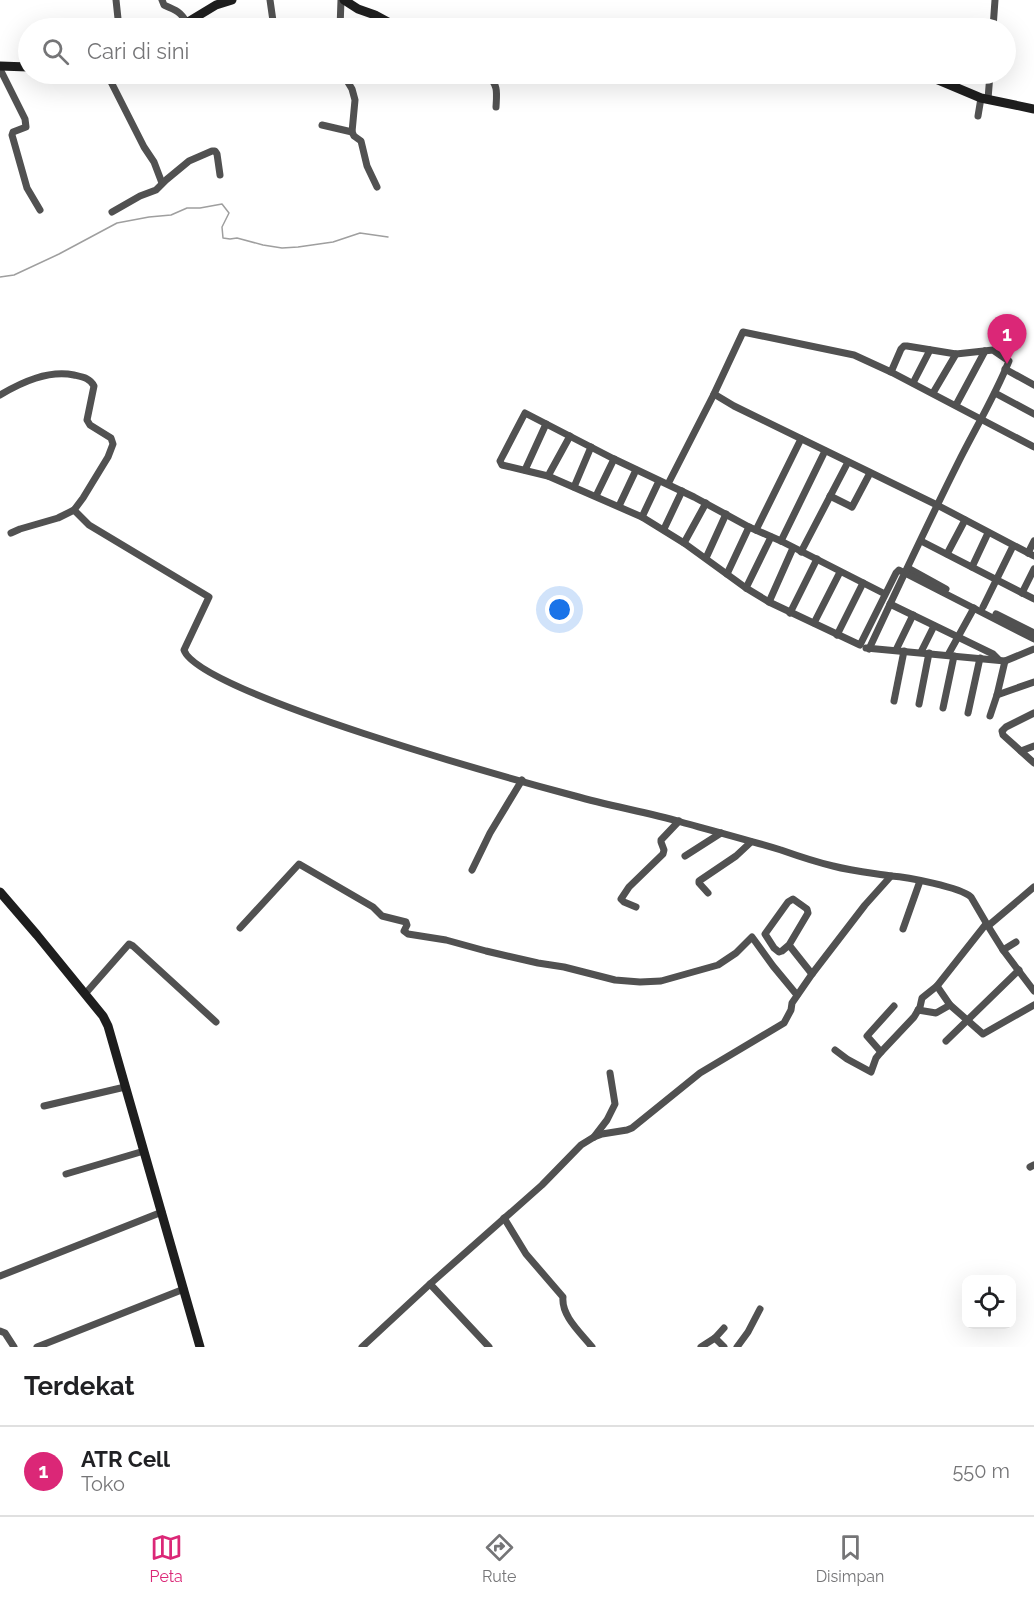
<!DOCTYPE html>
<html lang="id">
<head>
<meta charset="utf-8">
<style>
  :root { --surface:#fff; --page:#f6f6f6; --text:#202124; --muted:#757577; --line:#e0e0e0; --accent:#db2777 }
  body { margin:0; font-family:Raleway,sans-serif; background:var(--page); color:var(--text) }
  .controls { position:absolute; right:18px; bottom:18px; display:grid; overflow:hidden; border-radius:12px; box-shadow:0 6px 24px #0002 }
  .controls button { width:54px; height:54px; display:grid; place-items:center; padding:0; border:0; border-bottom:2px solid var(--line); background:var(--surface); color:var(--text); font:30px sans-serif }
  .you { position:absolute; left:560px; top:610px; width:21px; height:21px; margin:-15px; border:4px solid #fff; border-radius:50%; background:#1a73e8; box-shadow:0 0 0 9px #1a73e833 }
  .badge { display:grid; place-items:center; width:39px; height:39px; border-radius:50%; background:var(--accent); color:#fff; font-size:20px; font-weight:700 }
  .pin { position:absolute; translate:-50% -50px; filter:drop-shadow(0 2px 3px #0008) }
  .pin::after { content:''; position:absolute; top:32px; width:21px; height:18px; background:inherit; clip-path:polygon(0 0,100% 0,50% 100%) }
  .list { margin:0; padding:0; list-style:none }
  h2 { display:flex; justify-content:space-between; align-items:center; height:78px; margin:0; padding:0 24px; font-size:26px }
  h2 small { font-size:20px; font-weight:400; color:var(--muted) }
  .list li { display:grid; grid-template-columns:39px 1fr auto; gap:18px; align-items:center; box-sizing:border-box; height:90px; padding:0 24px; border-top:2px solid var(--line) }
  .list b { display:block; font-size:22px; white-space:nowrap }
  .list p { margin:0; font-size:20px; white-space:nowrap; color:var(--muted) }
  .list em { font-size:20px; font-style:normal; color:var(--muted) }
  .icon { flex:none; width:33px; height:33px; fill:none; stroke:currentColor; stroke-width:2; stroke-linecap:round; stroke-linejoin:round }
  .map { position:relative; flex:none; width:1034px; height:1347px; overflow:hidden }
  .search { position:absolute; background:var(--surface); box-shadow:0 6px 24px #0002; left:18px; right:18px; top:18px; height:66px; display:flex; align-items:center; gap:15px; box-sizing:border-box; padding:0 21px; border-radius:33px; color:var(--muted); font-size:22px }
  .sheet { height:168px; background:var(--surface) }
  nav { display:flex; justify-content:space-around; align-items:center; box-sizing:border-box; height:84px; border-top:2px solid var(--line); background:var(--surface); font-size:16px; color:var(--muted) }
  nav a { display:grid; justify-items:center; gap:3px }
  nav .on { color:var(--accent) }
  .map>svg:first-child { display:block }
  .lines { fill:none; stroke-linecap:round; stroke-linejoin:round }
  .stream { stroke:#9f9f9f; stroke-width:1.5 }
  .street { stroke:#515151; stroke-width:7 }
  .secondary { stroke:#1e1e1e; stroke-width:9 }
</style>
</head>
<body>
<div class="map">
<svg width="1034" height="1347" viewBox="0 0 1034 1347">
  <rect width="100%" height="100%" fill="#fff"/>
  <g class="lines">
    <path class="stream" d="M0,277l14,-2 45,-21 58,-31 32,-6 22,-2 16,-7h13l22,-4 7,9 -7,14 1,11 7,1 7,-1 26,7 19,3 16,-1 35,-5 27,-9 28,4"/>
    <g class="street">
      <path d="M116,0l3,28"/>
      <path d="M162,0l2,5c12,5 17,7 23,18"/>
      <path d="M270,0l4,28"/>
      <path d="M340,28l1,-28"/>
      <path d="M993,28l2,-28"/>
      <path d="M0,69l25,50 1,8 -13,5 -1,3 15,53 13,22"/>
      <path d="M107,74l37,73 10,15 8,21"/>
      <path d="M343,74l9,15 3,11 -3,32 2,4 7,5 6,25 10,21"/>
      <path d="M488,74c10,13 9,16 8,33"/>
      <path d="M988,99l2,-25"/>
      <path d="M978,116l3,-18"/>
      <path d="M322,125l30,7"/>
      <path d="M112,212l28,-16 16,-6 10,-10 23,-19 23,-10h3l2,3 3,21"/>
      <path d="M1005,369l29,16"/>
      <path d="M913,383l17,-33"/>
      <path d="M933,393l23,-39"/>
      <path d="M995,393l39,21"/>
      <path d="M714,394l20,12 203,99 97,51"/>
      <path d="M0,395c22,-13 48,-25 74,-20 9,2 16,3 20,11l-7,34 3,5 21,13 2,6 -5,13 -25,41 -9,12 -16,8 -38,11 -9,4"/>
      <path d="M956,405l29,-54"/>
      <path d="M525,470l21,-46"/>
      <path d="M548,476l22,-40"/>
      <path d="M668,484l46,-90 29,-62 111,23 37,17 143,75"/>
      <path d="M574,487l17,-40"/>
      <path d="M596,496l18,-37"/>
      <path d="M830,496l22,11 18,-34"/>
      <path d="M619,506l17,-36"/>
      <path d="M74,510l15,15 120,72 -25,53c14,43 335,131 391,146 35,10 71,16 106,26 33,9 67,18 100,28 17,6 35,12 52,16 19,5 39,7 58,10"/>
      <path d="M642,517l17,-36"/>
      <path d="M664,529l18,-38"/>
      <path d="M756,530l45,-91"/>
      <path d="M781,541l44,-90"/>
      <path d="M921,541l113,58"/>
      <path d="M684,543l22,-40"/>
      <path d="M801,552l47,-90"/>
      <path d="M1028,553l6,-12"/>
      <path d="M947,554l18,-34"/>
      <path d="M706,558l20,-44"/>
      <path d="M972,567l16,-34"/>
      <path d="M908,568l38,21"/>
      <path d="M727,574l22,-47"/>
      <path d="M746,588l25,-51"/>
      <path d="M1022,593l12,-24"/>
      <path d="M885,594l-104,-53 -32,-14 -55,-30 -80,-38 -89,-46 -25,48 2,4 46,11 94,41 42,26 62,45 23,14 91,43 36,-72 3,-3 135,69"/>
      <path d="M769,602l24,-54"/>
      <path d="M890,604l103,50 5,5"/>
      <path d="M983,607l30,-61"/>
      <path d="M790,613l27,-54"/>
      <path d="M996,614l38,19"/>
      <path d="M814,623l26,-51"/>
      <path d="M837,635l26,-52"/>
      <path d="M866,648l139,13 29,-12"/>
      <path d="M869,649c29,-62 58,-124 89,-186 17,-34 37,-67 51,-102l-16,-11 -37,4 -49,-8h-3l-3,3 -10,23"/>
      <path d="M896,650l17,-35"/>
      <path d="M921,652l13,-26"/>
      <path d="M948,655l26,-47"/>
      <path d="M997,695l37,-13"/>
      <path d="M894,701l10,-50"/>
      <path d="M919,704l10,-51"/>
      <path d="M943,708l11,-52"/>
      <path d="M968,713l12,-55"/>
      <path d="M1034,713l-28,14 -4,4 1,4 31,28"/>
      <path d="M990,716l7,-21 8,-34"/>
      <path d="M1021,751l13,-5"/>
      <path d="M685,856l36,-23"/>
      <path d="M472,870l18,-37 32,-53"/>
      <path d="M708,893l-9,-10v-2l37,-25 15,-14"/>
      <path d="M636,907l-12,-5 -3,-3 8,-12 34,-33 1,-4 -3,-8v-2l18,-19"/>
      <path d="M986,924l-49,62 13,19 33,29 51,-29"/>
      <path d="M988,926l15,24 31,41"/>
      <path d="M240,928l59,-64 74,43 9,9 24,6 1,3 -3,6 4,3 38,6 40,11 52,12 26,4 51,13 25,2 21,-1 57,-16 18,-12 16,-16 21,29 24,29"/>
      <path d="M903,929l17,-48"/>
      <path d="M789,945l-7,6 -3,1 -5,-4 -9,-14 23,-32 5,-3 14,10 1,4 -19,32 23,29"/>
      <path d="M1003,950l13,-8"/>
      <path d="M85,994l44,-50 4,2 83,76"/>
      <path d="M918,1010l18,3 14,-8"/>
      <path d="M946,1041l73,-71"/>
      <path d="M835,1050l12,9 24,13 5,-14 5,-6 33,-35 6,-10 2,-9 15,-12"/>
      <path d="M881,1052l-14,-16 27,-30"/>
      <path d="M44,1106l81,-19"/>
      <path d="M594,1137l13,-17 8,-16 -5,-31"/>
      <path d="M1030,1167l4,-2"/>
      <path d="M66,1174l78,-23"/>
      <path d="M504,1218l22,36 37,43c-2,19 18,36 29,50"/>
      <path d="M0,1276l162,-64"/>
      <path d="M430,1284l59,63"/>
      <path d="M0,1331l5,2 9,14"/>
      <path d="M715,1338l9,9"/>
      <path d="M37,1347l147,-58"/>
      <path d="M362,1347l68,-63 112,-99 39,-40 13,-8 8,-3 25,-4 5,-2 68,-55 84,-50 7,-13 1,-7 20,-29 53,-69 26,-29c16,1 69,11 80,21l17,29 46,-39"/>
      <path d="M701,1347l14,-9 9,-10"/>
      <path d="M737,1347l11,-15 12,-23"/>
    </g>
    <g class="secondary">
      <path d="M344,0l14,9 17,6 24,13"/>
      <path d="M178,28l38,-23 16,-5"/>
      <path d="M631,28l16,-2 33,2"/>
      <path d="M0,66l28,1"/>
      <path d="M924,74l57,24 53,11"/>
      <path d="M0,892l37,43 66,81 5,10 92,321"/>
    </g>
  </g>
</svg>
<div class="controls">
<button><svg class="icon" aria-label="locate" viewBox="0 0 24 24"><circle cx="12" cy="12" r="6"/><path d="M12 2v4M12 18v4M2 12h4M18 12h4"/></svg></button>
</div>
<div class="you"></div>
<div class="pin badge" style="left:1007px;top:364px">1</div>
<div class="search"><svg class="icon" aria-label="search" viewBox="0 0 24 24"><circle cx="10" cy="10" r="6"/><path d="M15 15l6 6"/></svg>Cari di sini</div>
</div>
<section class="sheet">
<h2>Terdekat<small></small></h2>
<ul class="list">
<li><span class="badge">1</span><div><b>ATR Cell</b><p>Toko</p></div><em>550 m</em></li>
</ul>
</section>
<nav>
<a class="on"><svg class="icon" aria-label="map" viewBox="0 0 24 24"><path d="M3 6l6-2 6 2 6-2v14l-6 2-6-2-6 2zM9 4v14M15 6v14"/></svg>Peta</a>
<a><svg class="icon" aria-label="directions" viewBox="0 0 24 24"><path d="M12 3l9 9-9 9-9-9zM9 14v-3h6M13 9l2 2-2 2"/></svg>Rute</a>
<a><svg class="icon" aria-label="saved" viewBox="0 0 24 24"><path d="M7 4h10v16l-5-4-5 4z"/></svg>Disimpan</a>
</nav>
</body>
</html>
